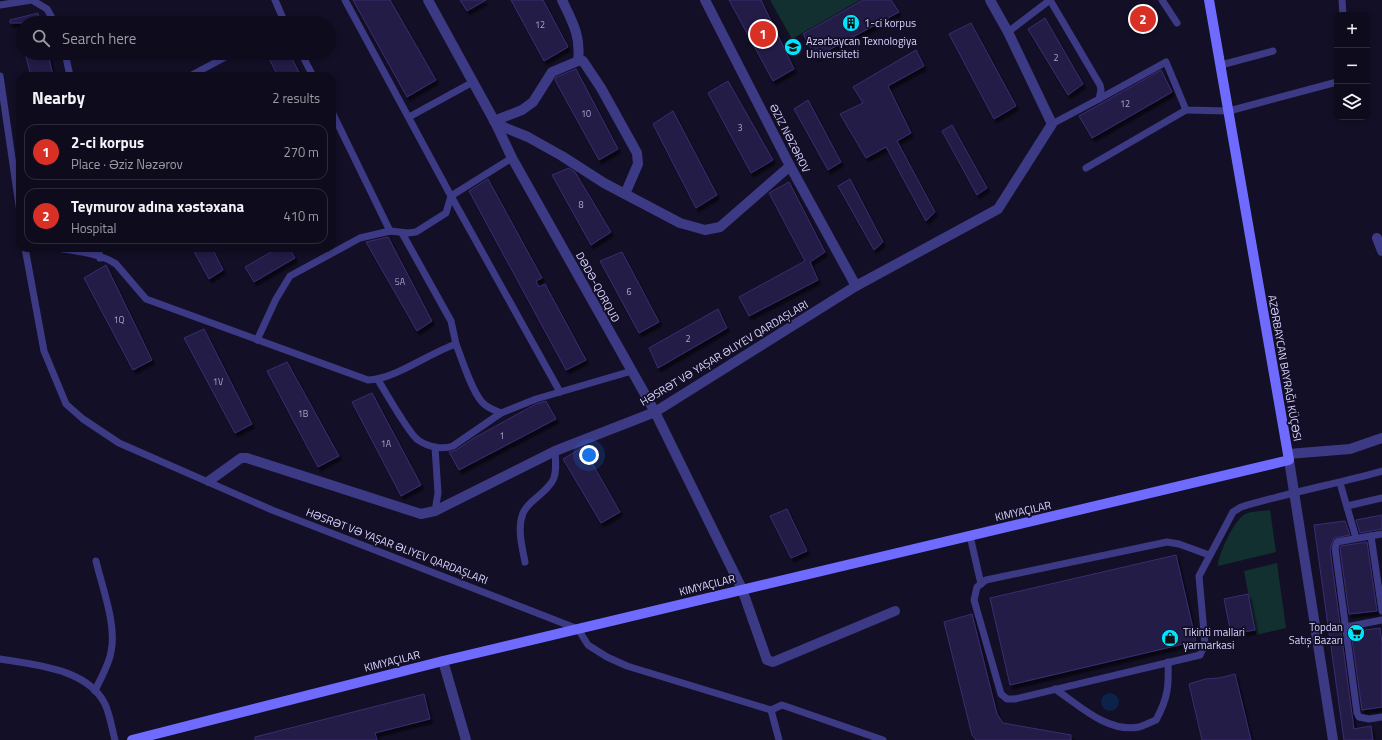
<!DOCTYPE html>
<html lang="en">
<head>
<meta charset="utf-8">
<style>
  :root { --surface:#0e0b1c; --page:#171425; --text:#f1f3f6; --muted:#9b9ba3; --line:#2e2b3b; --accent:#d93025 }
  body { margin:0; font-family:"Titillium Web",sans-serif; background:var(--page); color:var(--text) }
  .controls { position:absolute; right:12px; top:12px; display:grid; overflow:hidden; border-radius:8px; box-shadow:0 2px 6px #0003 }
  .controls button { width:36px; height:36px; display:grid; place-items:center; padding:0; border:0; border-bottom:1px solid var(--line); background:var(--surface); color:var(--text); font:20px sans-serif }
  .you { position:absolute; left:589px; top:455px; width:14px; height:14px; margin:-10px; border:3px solid #fff; border-radius:50%; background:#1a73e8; box-shadow:0 0 0 6px #1a73e833 }
  .badge { display:grid; place-items:center; width:26px; height:26px; border-radius:50%; background:var(--accent); color:#fff; font-size:13px; font-weight:700 }
  .pin { position:absolute; translate:-50% -50%; border:2px solid #fff; box-shadow:0 1px 4px #0006 }
  .list { margin:0; padding:0; list-style:none }
  h2 { display:flex; justify-content:space-between; align-items:center; height:52px; margin:0; padding:0 16px; font-size:17px }
  h2 small { font-size:13px; font-weight:400; color:var(--muted) }
  .list li { display:grid; grid-template-columns:26px 1fr auto; gap:12px; align-items:center; box-sizing:border-box; height:56px; margin:0 8px 8px; padding:0 8px; border:1px solid var(--line); border-radius:12px }
  .list b { display:block; font-size:15px; white-space:nowrap }
  .list p { margin:0; font-size:13px; white-space:nowrap; color:var(--muted) }
  .list em { font-size:13px; font-style:normal; color:var(--muted) }
  .icon { flex:none; width:22px; height:22px; fill:none; stroke:currentColor; stroke-width:2; stroke-linecap:round; stroke-linejoin:round }
  .map { position:relative; flex:none; width:1382px; height:740px; overflow:hidden }
  .search { position:absolute; background:var(--surface); box-shadow:0 2px 6px #0003; left:16px; top:16px; width:320px; height:44px; display:flex; align-items:center; gap:10px; box-sizing:border-box; padding:0 14px; border-radius:22px; color:var(--muted); font-size:15px }
  .panel { position:absolute; background:var(--surface); box-shadow:0 2px 6px #0003; left:16px; top:72px; width:320px; height:180px; border-radius:12px }
  .map>svg:first-child { display:block }
  .green { fill:#12302f }
  .water { fill:#0c2248 }
  .building { fill:#241b47; stroke:#3b2d73; filter:url(#shadow) }
  .lines { fill:none; stroke-linecap:round; stroke-linejoin:round }
  .lane { stroke:#3d3a85; stroke-width:7 }
  .street { stroke:#3d3a85; stroke-width:10 }
  .secondary { stroke:#6f6bff; stroke-width:10 }
  .labels { text-anchor:middle; dominant-baseline:central; stroke-width:3.5; stroke-linejoin:round; paint-order:stroke }
  .number-label { font-size:9px; fill:#aca6d1 }
  .poi-label { font-size:11px; fill:#d9d4ff; stroke:#130f26; text-anchor:start }
  .street-label { font-size:11px; fill:#d9d4ff; stroke:#130f26 }
</style>
</head>
<body>
<div class="map">
<svg width="1382" height="740" viewBox="0 0 1382 740">
  <defs>
    <filter id="shadow"><feDropShadow dx="2.5" dy="4" stdDeviation="1" flood-color="#0009"/></filter>
  </defs>
  <rect width="100%" height="100%" fill="#130f26"/>
  <g class="green">
    <path d="M770,0h90l-68,39z"/>
    <path d="M1270,510l6,42 -58,14c0,-11 16,-46 27,-52 7,-3 18,-3 25,-4z"/>
    <path d="M1277,563l9,65 -30,7 -12,-64z"/>
  </g>
  <circle class="water" cx="1110" cy="702" r="9"/>
  <g class="building">
    <path d="M353,0h37l46,80 -29,17z"/>
    <path d="M460,0h26l-19,11z"/>
    <path d="M511,0h32l25,47 -24,14z"/>
    <path d="M729,0h32l33,69 -21,12z"/>
    <path d="M863,0h28l8,12 -83,45 -13,-23z"/>
    <path d="M38,13l2,10h-30v-3z"/>
    <path d="M1045,18l38,66 -15,11 -40,-66z"/>
    <path d="M971,23l45,83 -22,13 -45,-85z"/>
    <path d="M916,50l8,16 -36,20 23,47 -14,8 38,71 -9,9 -40,-74 -20,11 -26,-44 23,-11 -10,-16z"/>
    <path d="M25,53h23l5,23h-22z"/>
    <path d="M266,53h23l12,23h-23z"/>
    <path d="M576,69l42,80 -19,11 -44,-80 1,-3z"/>
    <path d="M1161,70l11,22 -80,46 -13,-22z"/>
    <path d="M728,81l45,79 -22,13 -43,-80z"/>
    <path d="M808,100l33,62 -13,8 -34,-61z"/>
    <path d="M673,111l44,84 -21,13 -43,-84z"/>
    <path d="M952,125l35,63 -10,7 -35,-64z"/>
    <path d="M569,168l6,4 36,60 -20,13 -39,-70z"/>
    <path d="M488,179l54,99 -6,3 3,6 6,-3 41,76 -20,10 -97,-179z"/>
    <path d="M850,179l33,63 -9,8 -36,-64z"/>
    <path d="M789,182l36,70 -15,10 8,18 -69,36 -10,-19 66,-36 -36,-68z"/>
    <path d="M388,237l44,84 -15,10 -51,-89z"/>
    <path d="M192,248h20l11,22 -14,9z"/>
    <path d="M278,248h11l6,10 -41,24 -9,-15z"/>
    <path d="M622,252l37,70 -20,11 -39,-72z"/>
    <path d="M106,265l46,95 -19,10 -49,-92z"/>
    <path d="M718,309l9,19 -69,40 -9,-20z"/>
    <path d="M204,329l48,95 -17,9 -51,-95z"/>
    <path d="M287,362l52,94 -21,11 -51,-96z"/>
    <path d="M372,393l49,92 -20,11 -49,-94z"/>
    <path d="M546,401l10,18 -97,51 -10,-18 7,-2 18,-12 62,-34z"/>
    <path d="M583,447l37,65 -19,11 -38,-64z"/>
    <path d="M787,509l20,42 -16,7 -21,-42z"/>
    <path d="M1382,515v14l-22,4 -4,-13z"/>
    <path d="M1345,521l5,14 -16,3 -4,11 24,180 17,-3 2,14h-29l-30,-215z"/>
    <path d="M1367,542l10,69 -28,3 -9,-66 1,-2z"/>
    <path d="M1176,555l20,86 -186,44 -20,-87z"/>
    <path d="M1248,594l7,36 -24,4 -7,-35z"/>
    <path d="M972,614l25,100 6,9 68,12v5h-95l-4,-5 -28,-113z"/>
    <path d="M1380,628l2,15v64l-20,3 -11,-78z"/>
    <path d="M1235,674l16,66h-49l-13,-56 16,-5 14,-1z"/>
    <path d="M424,694l6,25 -55,14 2,7h-122v-3z"/>
  </g>
  <g class="lines">
    <g class="lane">
      <path d="M275,0l10,23"/>
      <path d="M345,0l106,196 109,196"/>
      <path d="M1050,0l50,85 1,5 -2,9 -47,25"/>
      <path d="M1162,0l15,23"/>
      <path d="M1342,0l1,15"/>
      <path d="M0,5l32,-5 15,9 8,14"/>
      <path d="M1008,32l42,-32"/>
      <path d="M65,53l5,23"/>
      <path d="M301,53l12,23"/>
      <path d="M1221,65l52,-14"/>
      <path d="M0,76l20,136"/>
      <path d="M190,76l43,-23"/>
      <path d="M1099,99l67,-37 20,48 43,1 108,-29"/>
      <path d="M332,112l58,119"/>
      <path d="M409,117l64,-35"/>
      <path d="M1086,168l100,-58"/>
      <path d="M402,233l49,88 5,23"/>
      <path d="M25,248l19,103 22,53 17,15 36,24 153,67 306,119 10,16 19,12 20,9 144,44 11,-5 101,35"/>
      <path d="M56,248c19,3 44,5 60,16l30,35 222,81c26,0 61,-27 88,-36 6,16 16,47 26,58 5,6 12,8 19,11l35,-14 96,-28"/>
      <path d="M98,248l2,10"/>
      <path d="M257,340l19,-41 14,-23 70,-38 30,-7 18,2 8,-1 30,-19 5,-17 61,-38"/>
      <path d="M378,380c7,11 31,54 40,60 10,7 24,10 35,6l48,-33"/>
      <path d="M1340,483l16,55"/>
      <path d="M1347,506l35,-8"/>
      <path d="M435,511l3,-18 -3,-46"/>
      <path d="M1382,534l-40,7 -5,1 -2,6 22,165 2,4 10,2 13,-2"/>
      <path d="M970,536l11,48"/>
      <path d="M1371,536l11,75"/>
      <path d="M1209,555l-30,-11 -12,-2 -181,38 -9,7 -3,13 27,94 6,5h8l185,-44 5,-11 -6,-68 34,-64 8,-5c47,-14 94,-23 141,-36"/>
      <path d="M525,562c-3,-16 -8,-33 -2,-49 3,-6 7,-10 12,-14 21,-18 22,-20 20,-48"/>
      <path d="M1346,627l36,-7"/>
      <path d="M0,659c34,6 87,9 105,45 5,11 7,25 10,36"/>
      <path d="M1055,689c24,16 52,44 84,38 6,-2 12,-5 17,-7 12,-22 13,-34 12,-58"/>
      <path d="M95,691c5,-12 14,-26 16,-39 6,-27 -9,-65 -15,-91"/>
      <path d="M771,710l8,30"/>
    </g>
    <g class="street">
      <path d="M428,0l68,124 16,34 143,254 87,177 25,71 6,2 122,-51"/>
      <path d="M562,0c11,23 19,36 16,61"/>
      <path d="M705,0l85,166 66,120"/>
      <path d="M494,121l28,-11 11,-8 19,-30 26,-11h5l18,27 36,65 1,11 -13,30"/>
      <path d="M496,124l32,13 34,19 42,27 76,40 25,7 15,-3 70,-61"/>
      <path d="M1377,238l5,13"/>
      <path d="M1288,454l62,-5 32,-11"/>
      <path d="M1289,460l44,280"/>
      <path d="M209,481l32,-23h6l174,56 14,-3 120,-60 100,-39 201,-126 142,-77 54,-85 -44,-92 -18,-32"/>
      <path d="M443,661l23,79"/>
    </g>
    <path class="secondary" d="M132,740l311,-79 846,-201 -80,-460"/>
  </g>
  <defs>
    <symbol id="building-disc" viewBox="-11 -11 22 22"><circle r="9.5" fill="#00e5ff" stroke="#130f26"/><path d="M-4-6H4V6H1V3H-1V6H-4ZM-2.5-4.3h1.7v1.8h-1.7ZM.8-4.3h1.7v1.8H.8ZM-2.5-1h1.7V.8h-1.7ZM.8-1h1.7V.8H.8Z" fill="#111"/></symbol>
    <symbol id="university-disc" viewBox="-11 -11 22 22"><circle r="9.5" fill="#00e5ff" stroke="#130f26"/><path d="M0-5L7-2L0 1L-7-2ZM-4 1L0 2.5L4 1V4Q0 6-4 4Z" fill="#111"/></symbol>
    <symbol id="supermarket-disc" viewBox="-11 -11 22 22"><circle r="9.5" fill="#00e5ff" stroke="#130f26"/><path d="M-6-5.5h2.5l.6 2H6L4.5 2H-2.5L-4.4-4H-6ZM-1.5 3.2a1.3 1.3 0 1 0 .1 0ZM3 3.2a1.3 1.3 0 1 0 .1 0Z" fill="#111"/></symbol>
    <symbol id="shop-disc" viewBox="-11 -11 22 22"><circle r="9.5" fill="#00e5ff" stroke="#130f26"/><path d="M-5-2.5h2.3a2.7 3.5 0 0 1 5.4 0H5L5.5 6h-11ZM-1.5-2.5h3a1.5 2.3 0 0 0-3 0Z" fill="#111"/></symbol>
  </defs>
  <g fill-rule="evenodd">
    <use href="#building-disc" x="841" y="13" width="20" height="20"/>
    <use href="#university-disc" x="783" y="37" width="20" height="20"/>
    <use href="#supermarket-disc" x="1346" y="623" width="20" height="20"/>
    <use href="#shop-disc" x="1160" y="628" width="20" height="20"/>
  </g>
  <g class="labels">
    <g class="number-label">
      <text x="540" y="24">12</text>
      <text x="1056" y="57">2</text>
      <text x="1125" y="103">12</text>
      <text x="586" y="113">10</text>
      <text x="740" y="127">3</text>
      <text x="581" y="204">8</text>
      <text x="400" y="281">5A</text>
      <text x="629" y="291">6</text>
      <text x="119" y="319">1Q</text>
      <text x="688" y="338">2</text>
      <text x="218" y="381">1V</text>
      <text x="303" y="413">1B</text>
      <text x="502" y="435">1</text>
      <text x="386" y="443">1A</text>
    </g>
    <g class="poi-label">
      <text x="864" y="23">1-ci korpus</text>
      <text x="806" y="41">Azərbaycan Texnologiya<tspan x="806" dy="13">Universiteti</tspan></text>
      <text x="1343" y="627" text-anchor="end">Topdan<tspan x="1343" dy="13">Satış Bazarı</tspan></text>
      <text x="1183" y="632">Tikinti mallari<tspan x="1183" dy="13">yarmarkasi</tspan></text>
    </g>
    <g class="street-label">
      <text transform="translate(790 138) rotate(63)">ƏZIZ NƏZƏROV</text>
      <text transform="translate(598 287) rotate(61)">DƏDƏ-QORQUD</text>
      <text transform="translate(724 353) rotate(-31)">HƏSRƏT VƏ YAŞAR ƏLIYEV QARDAŞLARI</text>
      <text transform="translate(1285 368) rotate(80)">AZƏRBAYCAN BAYRAĞI KÜÇƏSI</text>
      <text transform="translate(1023 511) rotate(-13)">KIMYAÇILAR</text>
      <text transform="translate(397 546) rotate(21)">HƏSRƏT VƏ YAŞAR ƏLIYEV QARDAŞLARI</text>
      <text transform="translate(707 585) rotate(-14)">KIMYAÇILAR</text>
      <text transform="translate(392 661) rotate(-14)">KIMYAÇILAR</text>
    </g>
  </g>
</svg>
<div class="controls">
<button>+</button>
<button>−</button>
<button><svg class="icon" aria-label="layers" viewBox="0 0 24 24"><path d="M12 4l9 5-9 5-9-5zM3 14l9 5 9-5"/></svg></button>
</div>
<div class="you"></div>
<div class="pin badge" style="left:763px;top:34px">1</div>
<div class="pin badge" style="left:1143px;top:19px">2</div>
<div class="search"><svg class="icon" aria-label="search" viewBox="0 0 24 24"><circle cx="10" cy="10" r="6"/><path d="M15 15l6 6"/></svg>Search here</div>
<section class="panel">
<h2>Nearby<small>2 results</small></h2>
<ul class="list">
<li><span class="badge">1</span><div><b>2-ci korpus</b><p>Place · Əziz Nəzərov</p></div><em>270 m</em></li>
<li><span class="badge">2</span><div><b>Teymurov adına xəstəxana</b><p>Hospital</p></div><em>410 m</em></li>
</ul>
</section>
</div>
</body>
</html>
